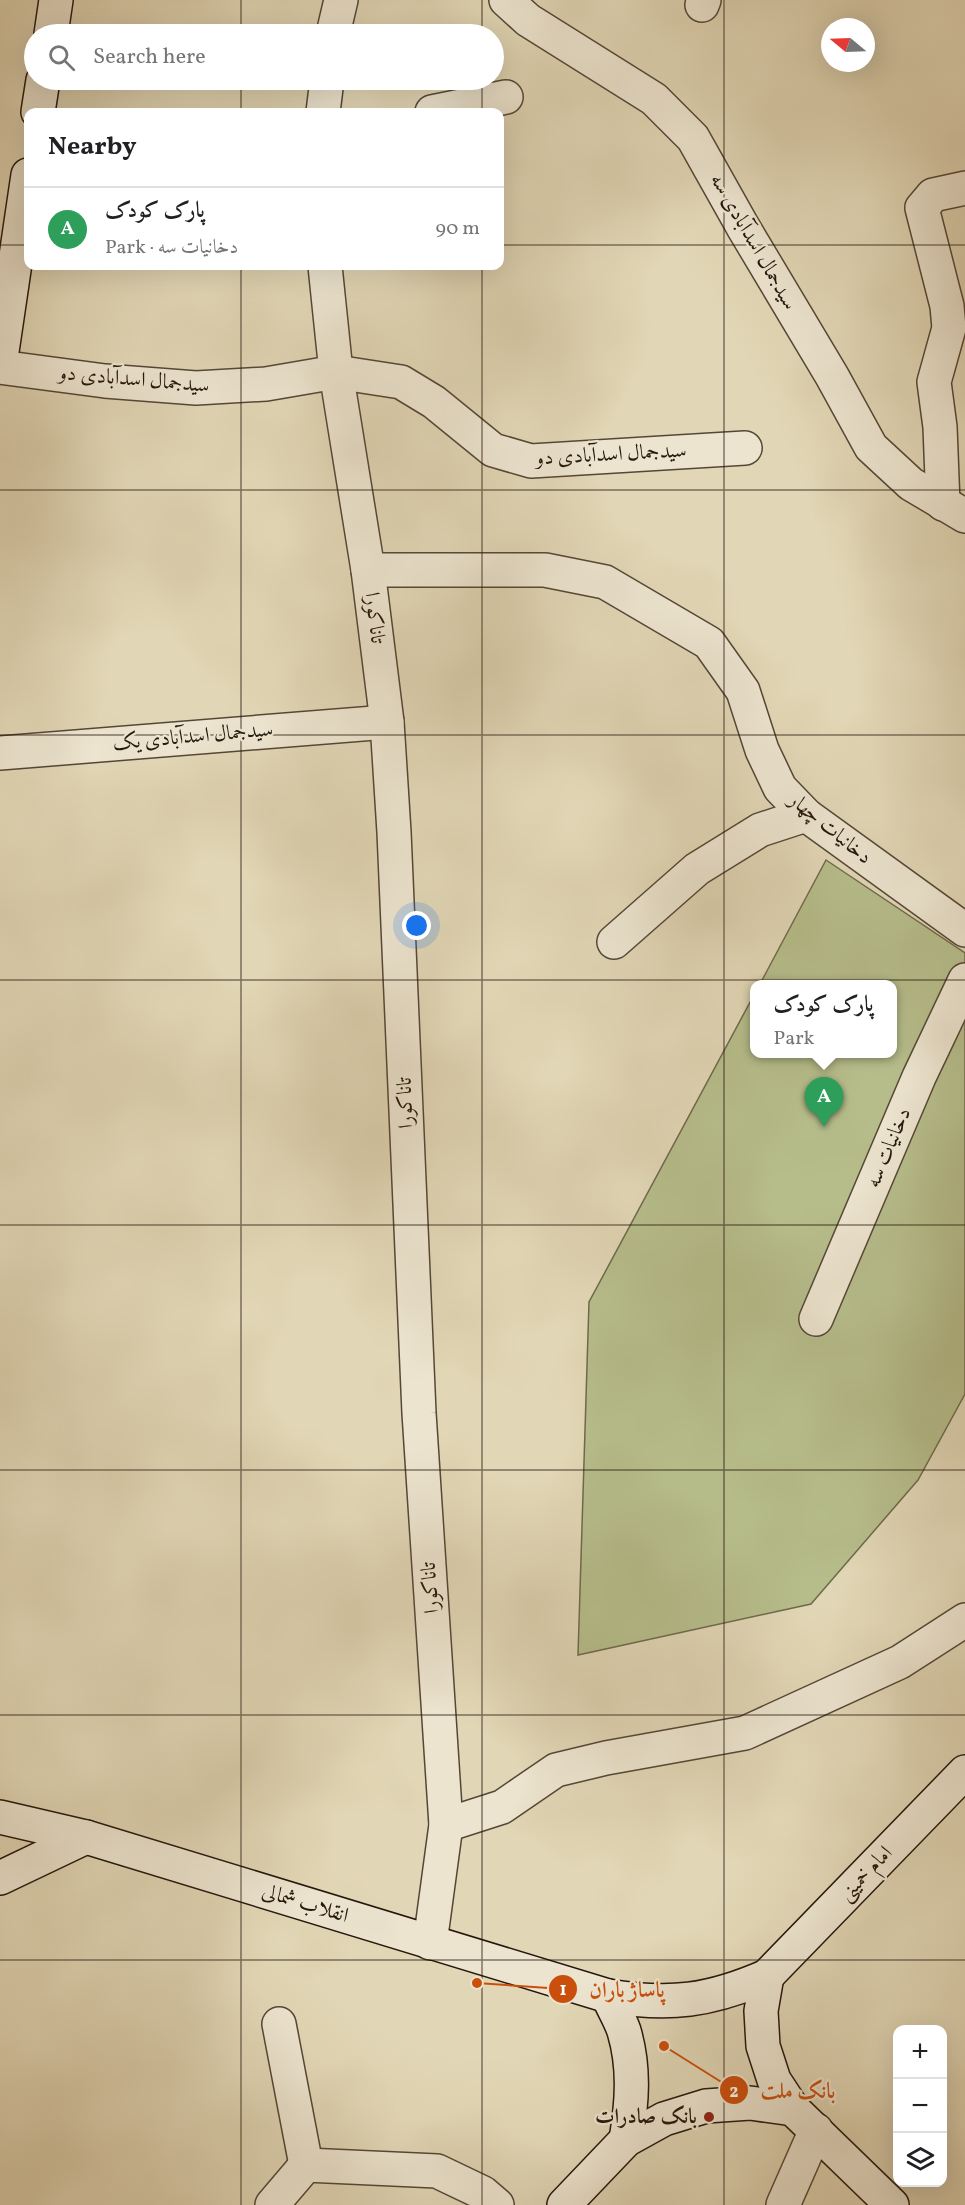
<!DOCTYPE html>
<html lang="en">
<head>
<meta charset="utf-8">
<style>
  :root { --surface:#fff; --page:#f6f6f6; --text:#202124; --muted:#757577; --line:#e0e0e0; --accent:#db2777 }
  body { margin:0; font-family:Vollkorn,Amiri,serif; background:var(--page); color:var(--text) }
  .controls { position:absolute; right:18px; bottom:18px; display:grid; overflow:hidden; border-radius:12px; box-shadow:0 6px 24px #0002 }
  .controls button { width:54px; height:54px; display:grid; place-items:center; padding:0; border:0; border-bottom:2px solid var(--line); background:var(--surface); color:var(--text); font:30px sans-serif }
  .compass { position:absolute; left:821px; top:18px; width:54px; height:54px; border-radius:50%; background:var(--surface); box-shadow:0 6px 24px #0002; rotate:289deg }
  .you { position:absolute; left:417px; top:926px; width:21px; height:21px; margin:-15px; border:4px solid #fff; border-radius:50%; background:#1a73e8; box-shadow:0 0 0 9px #1a73e833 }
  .badge { display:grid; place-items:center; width:39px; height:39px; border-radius:50%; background:var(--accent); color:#fff; font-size:20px; font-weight:700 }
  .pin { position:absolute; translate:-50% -50px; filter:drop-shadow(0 2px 3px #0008) }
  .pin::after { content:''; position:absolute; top:32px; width:21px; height:18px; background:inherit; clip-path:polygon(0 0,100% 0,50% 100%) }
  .popup { position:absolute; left:750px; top:980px; width:147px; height:78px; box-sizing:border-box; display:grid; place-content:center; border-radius:12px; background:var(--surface); filter:drop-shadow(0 2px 4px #0005); font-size:20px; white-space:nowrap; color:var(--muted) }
  .popup b { font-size:22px; color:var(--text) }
  .popup::after { content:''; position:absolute; left:50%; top:100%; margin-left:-12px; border:12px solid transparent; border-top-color:var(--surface) }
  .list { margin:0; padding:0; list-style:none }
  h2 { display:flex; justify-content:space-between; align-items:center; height:78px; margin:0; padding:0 24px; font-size:26px }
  h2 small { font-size:20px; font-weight:400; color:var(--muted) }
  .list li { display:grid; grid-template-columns:39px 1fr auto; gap:18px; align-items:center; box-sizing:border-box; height:84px; padding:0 24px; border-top:2px solid var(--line) }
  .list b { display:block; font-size:22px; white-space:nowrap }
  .list p { margin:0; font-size:20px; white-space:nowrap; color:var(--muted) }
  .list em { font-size:20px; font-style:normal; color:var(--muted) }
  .icon { flex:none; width:33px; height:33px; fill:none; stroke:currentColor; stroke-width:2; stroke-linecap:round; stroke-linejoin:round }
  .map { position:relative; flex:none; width:965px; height:2205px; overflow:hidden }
  .search { position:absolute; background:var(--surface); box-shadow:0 6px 24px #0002; left:24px; top:24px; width:480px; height:66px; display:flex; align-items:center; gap:15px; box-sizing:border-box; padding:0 21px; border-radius:33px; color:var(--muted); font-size:22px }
  .panel { position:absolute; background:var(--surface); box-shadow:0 6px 24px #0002; left:24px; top:108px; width:480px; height:162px; border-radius:12px }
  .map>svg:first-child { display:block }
  .green { fill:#b6bd8b; stroke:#6e6a4c; stroke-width:1.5 }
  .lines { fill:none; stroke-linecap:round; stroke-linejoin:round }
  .minor-casing { stroke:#554737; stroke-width:36 }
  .tertiary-casing { stroke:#554737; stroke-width:36 }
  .secondary-casing { stroke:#26170d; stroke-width:36 }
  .minor { stroke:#ece4cf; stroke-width:33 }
  .tertiary { stroke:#ece4cf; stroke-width:33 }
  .secondary { stroke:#ece4cf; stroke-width:33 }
  .grid { fill:none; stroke:#26170d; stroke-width:1.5; stroke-opacity:0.55 }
  .poi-dot { fill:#8f2418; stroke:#ece4cf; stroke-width:2 }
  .labels { text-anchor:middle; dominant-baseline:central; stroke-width:4.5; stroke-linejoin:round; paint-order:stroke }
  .street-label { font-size:21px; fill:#26170d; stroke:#ece4cf }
  .poi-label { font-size:21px; font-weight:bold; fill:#26170d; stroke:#ece4cf; text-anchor:end }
  .leader { fill:none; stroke:#cb4f0c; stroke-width:2 }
  .callout-dot { fill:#cb4f0c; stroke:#ece4cf; stroke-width:2 }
  .mark-label { font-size:18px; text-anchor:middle; font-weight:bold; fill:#fff }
  .callout-label { font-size:22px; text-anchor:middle; font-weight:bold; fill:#cb4f0c; stroke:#ece4cf; stroke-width:4.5; stroke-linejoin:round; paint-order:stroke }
</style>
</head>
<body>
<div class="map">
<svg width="965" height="2205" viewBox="0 0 965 2205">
  <rect width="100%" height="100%" fill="#e1d6b5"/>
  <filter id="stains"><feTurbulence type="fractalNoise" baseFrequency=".00333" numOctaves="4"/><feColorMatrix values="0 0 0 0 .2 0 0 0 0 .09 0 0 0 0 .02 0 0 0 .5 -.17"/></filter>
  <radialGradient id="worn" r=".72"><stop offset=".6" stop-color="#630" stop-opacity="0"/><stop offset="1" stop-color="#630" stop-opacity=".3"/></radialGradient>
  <path class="green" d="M826,860l139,93v441l-47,86 -107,124 -233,51 11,-353 166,-309v61h138v-70h-133z"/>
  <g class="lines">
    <defs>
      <g id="minor">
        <path d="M506,0l22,20 126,79 39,39 50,89 89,149 39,71 40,37 54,32"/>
        <path d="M702,5l2,-5"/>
        <path d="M333,34l8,-34"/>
        <path d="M323,112l4,-32"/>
        <path d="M432,112l74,-15"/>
        <path d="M325,266l11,106 32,198 19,152 7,110 25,581 27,412 -16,118"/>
        <path d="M0,367l105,14 91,7 70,-4 70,-12 65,10 33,20 59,48 38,11 214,-13"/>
        <path d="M943,504l-3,-77 -6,-45 15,-54 -2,-22 -25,-98 11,-13 32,-7"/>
        <path d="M368,570h177l60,12 104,61 34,48 19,59 18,38 26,27 159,115"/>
        <path d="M0,753l387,-31"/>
        <path d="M614,942l83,-73 63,-39 46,-15"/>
        <path d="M816,1319l103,-242 46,-97"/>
        <path d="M446,1825l56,-18 54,-37 50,-12 139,-25 155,-71 65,-42"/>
        <path d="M279,2024l27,141"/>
        <path d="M272,2205l34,-40 131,6 46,22 14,12"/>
      </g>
      <path id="tertiary" d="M783,2205l33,-75"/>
      <g id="secondary">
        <path d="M51,34l5,-34"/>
        <path d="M38,112l5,-32"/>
        <path d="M0,365l28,-190"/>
        <path d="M0,1817l86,20 522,159c62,10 102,5 159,-20l198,-204"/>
        <path d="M0,1878l86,-41"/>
        <path d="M767,1976l-6,35 2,35 11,34 19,29 99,96"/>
        <path d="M608,1996c5,12 12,23 16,35 11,37 8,72 2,109"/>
        <path d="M564,2205l62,-65 38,-21 42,-13 44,-3 43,6"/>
      </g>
    </defs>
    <use href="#minor" class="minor-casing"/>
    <use href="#tertiary" class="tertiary-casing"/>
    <use href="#secondary" class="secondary-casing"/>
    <use href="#minor" class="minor"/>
    <use href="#tertiary" class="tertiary"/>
    <use href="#secondary" class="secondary"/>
  </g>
  <path class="grid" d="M241,0v34M482,0v34M724,0v2205M241,80v32M482,80v32M0,245h28M500,245h465M241,266v1939M482,266v1939M0,490h965M0,735h965M0,980h965M0,1225h965M0,1470h965M0,1715h965M0,1960h965"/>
  <circle class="poi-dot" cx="709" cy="2117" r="6"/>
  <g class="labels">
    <g class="street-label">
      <text transform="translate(753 242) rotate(60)">سیدجمال اسدآبادی سه</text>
      <text transform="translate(134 380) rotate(5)">سیدجمال اسدآبادی دو</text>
      <text transform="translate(611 455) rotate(-3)">سیدجمال اسدآبادی دو</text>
      <text transform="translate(374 618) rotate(83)">تاناکورا</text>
      <text transform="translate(193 737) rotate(-5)">سیدجمال اسدآبادی یک</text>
      <text transform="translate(830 829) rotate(39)">دخانیات چهار</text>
      <text transform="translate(406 1103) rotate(-92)">تاناکورا</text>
      <text transform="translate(889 1148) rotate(-67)">دخانیات سه</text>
      <text transform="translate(431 1588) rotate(-94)">تاناکورا</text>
      <text transform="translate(866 1874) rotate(-46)">امام خمینی</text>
      <text transform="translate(305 1904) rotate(17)">انقلاب شمالی</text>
    </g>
    <g class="poi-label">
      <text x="697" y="2117">بانک صادرات</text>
    </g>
  </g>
  <path class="leader" d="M477 1983L563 1989M664 2046L734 2090"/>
  <g class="callout-dot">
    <circle cx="477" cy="1983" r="6"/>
    <circle cx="664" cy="2046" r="6"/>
    <circle cx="563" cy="1989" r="15"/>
    <circle cx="734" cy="2090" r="15"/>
  </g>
  <g class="mark-label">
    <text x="563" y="1995">1</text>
    <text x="734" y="2097">2</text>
  </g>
  <g class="callout-label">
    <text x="627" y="1997">پاساژ باران</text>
    <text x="798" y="2098">بانک ملت</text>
  </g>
  <rect width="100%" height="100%" filter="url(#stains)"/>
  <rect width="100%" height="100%" fill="url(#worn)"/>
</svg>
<div class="controls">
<button>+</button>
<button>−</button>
<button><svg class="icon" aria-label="layers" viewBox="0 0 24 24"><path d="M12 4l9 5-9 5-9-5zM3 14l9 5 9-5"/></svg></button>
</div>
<svg class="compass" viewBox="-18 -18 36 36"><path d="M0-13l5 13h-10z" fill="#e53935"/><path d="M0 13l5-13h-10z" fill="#757577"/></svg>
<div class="you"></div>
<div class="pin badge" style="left:824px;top:1127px;background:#2e9e5b">A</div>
<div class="popup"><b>پارک کودک</b>Park</div>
<div class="search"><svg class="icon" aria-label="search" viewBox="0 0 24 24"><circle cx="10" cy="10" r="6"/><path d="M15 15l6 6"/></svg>Search here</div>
<section class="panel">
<h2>Nearby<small></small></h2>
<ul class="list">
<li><span class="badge" style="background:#2e9e5b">A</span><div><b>پارک کودک</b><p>Park · دخانیات سه</p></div><em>90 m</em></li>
</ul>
</section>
</div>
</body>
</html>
